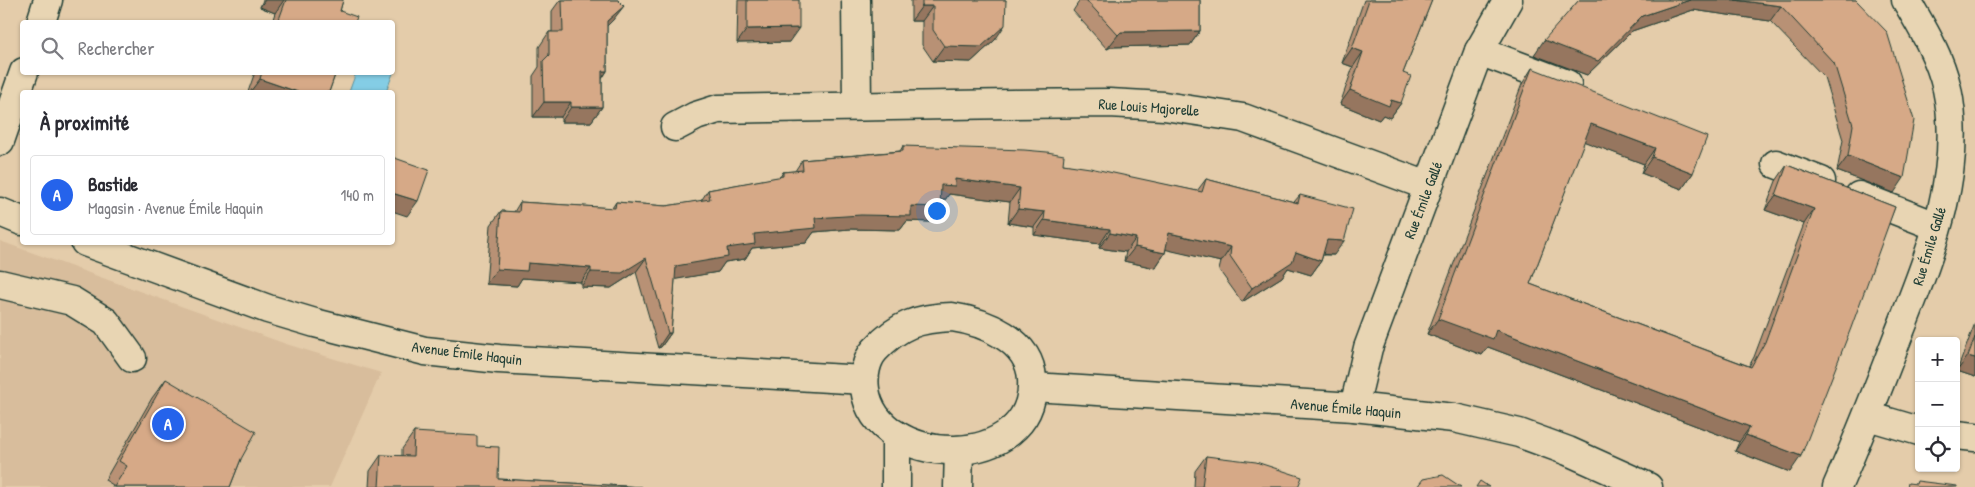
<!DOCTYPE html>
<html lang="fr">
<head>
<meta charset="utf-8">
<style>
  :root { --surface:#fff; --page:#f7f7f7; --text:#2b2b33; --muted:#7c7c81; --line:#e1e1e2; --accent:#2563eb }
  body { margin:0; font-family:"Patrick Hand",sans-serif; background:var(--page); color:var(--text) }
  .controls { position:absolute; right:15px; bottom:15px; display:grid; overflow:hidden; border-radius:5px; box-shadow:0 1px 4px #0004 }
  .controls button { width:45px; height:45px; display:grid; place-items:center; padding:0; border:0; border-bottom:1px solid var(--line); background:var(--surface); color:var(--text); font:25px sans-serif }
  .you { position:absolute; left:936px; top:210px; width:18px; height:18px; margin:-12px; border:4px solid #fff; border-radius:50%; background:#1a73e8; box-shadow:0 0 0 8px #1a73e833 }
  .badge { display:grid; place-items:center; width:32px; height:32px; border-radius:50%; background:var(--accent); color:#fff; font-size:16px; font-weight:700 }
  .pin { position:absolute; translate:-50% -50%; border:2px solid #fff; box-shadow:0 1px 5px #0006 }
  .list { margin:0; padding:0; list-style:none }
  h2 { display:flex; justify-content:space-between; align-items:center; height:65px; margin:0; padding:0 20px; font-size:21px }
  h2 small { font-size:16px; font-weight:400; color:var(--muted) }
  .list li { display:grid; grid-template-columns:32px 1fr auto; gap:15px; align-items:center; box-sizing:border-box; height:80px; margin:0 10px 10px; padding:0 10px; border:1px solid var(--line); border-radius:5px }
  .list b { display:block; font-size:19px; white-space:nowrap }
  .list p { margin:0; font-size:16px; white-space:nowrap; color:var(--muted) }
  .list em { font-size:16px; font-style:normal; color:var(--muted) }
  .icon { flex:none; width:28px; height:28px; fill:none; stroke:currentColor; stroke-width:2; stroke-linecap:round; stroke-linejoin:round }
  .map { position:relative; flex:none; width:1975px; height:487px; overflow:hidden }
  .search { position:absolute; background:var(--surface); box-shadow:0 1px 4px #0004; left:20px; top:20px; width:375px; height:55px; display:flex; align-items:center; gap:12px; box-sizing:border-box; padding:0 18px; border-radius:5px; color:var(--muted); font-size:19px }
  .panel { position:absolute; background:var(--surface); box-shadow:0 1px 4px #0004; left:20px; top:90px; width:375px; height:155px; border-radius:5px }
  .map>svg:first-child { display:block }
  .built { fill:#d8bd9c }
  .water { fill:#84cde5; stroke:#5c939e }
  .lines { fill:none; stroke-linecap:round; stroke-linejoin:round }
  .minor-casing { stroke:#1f3d34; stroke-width:31 }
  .major-casing { stroke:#1f3d34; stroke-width:31 }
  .minor { stroke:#e8d5b3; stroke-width:28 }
  .major { stroke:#e8d5b3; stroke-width:28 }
  .wall { fill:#b89174; stroke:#1f3d34 }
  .shaded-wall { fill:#96765e; stroke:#1f3d34 }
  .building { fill:#d6a987; stroke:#1f3d34 }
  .labels { text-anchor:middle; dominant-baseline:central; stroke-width:5; stroke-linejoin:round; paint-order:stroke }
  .street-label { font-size:15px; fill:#1f3d34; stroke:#e8d5b3 }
</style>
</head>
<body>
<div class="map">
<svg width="1975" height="487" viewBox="0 0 1975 487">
  <rect width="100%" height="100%" fill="#e4ccaa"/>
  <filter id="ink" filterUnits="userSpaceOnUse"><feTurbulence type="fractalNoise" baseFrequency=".02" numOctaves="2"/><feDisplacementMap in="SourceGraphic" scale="10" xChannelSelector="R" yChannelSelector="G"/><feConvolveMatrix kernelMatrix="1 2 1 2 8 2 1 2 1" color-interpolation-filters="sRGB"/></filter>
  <g filter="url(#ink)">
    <path class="built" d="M0,241l286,103 95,29 -51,114h-330z"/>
    <path class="water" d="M393,67l2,1 -9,24h-37l7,-19 36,-1z"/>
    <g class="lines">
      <defs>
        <g id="minor">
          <path d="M856,0l1,106"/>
          <path d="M1479,51l88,33"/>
          <path d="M675,127l21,-11 22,-7 293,-5 98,-1 55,3 79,12 185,68"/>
          <path d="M1776,164l45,17"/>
          <path d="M1859,196l77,30"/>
          <path d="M0,212l22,9"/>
          <path d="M85,242l183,67 47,14 110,28 74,8 365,21"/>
          <path d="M0,284l72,17 34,21 26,36"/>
          <path d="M952,317c33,5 78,23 80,62 6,94 -156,92 -167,10 -2,-13 1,-29 10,-39 23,-25 43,-32 77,-33z"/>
          <path d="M1033,387l321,20 100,11 65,15 49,18 80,36"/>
          <path d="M1354,407l14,-59 111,-297 29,-51"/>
          <path d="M1868,416l51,15"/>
          <path d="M896,435v52"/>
          <path d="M1956,435l19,2"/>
          <path d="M958,487l1,-37"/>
          <path d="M1837,487c22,-50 42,-101 61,-151 30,-77 67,-163 49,-247 -7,-32 -24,-60 -41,-89"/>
        </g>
        <g id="major">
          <path d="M41,22l7,-22"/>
          <path d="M0,141l24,-69"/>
        </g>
      </defs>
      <use href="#minor" class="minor-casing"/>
      <use href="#major" class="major-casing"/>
      <use href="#minor" class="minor"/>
      <use href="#major" class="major"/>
    </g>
    <g class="wall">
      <path d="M263,0h80l-3,11 15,11h-83l3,-9 -15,-6z"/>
      <path d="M560,0h58l-5,20 -6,6v45l-5,8v28l-11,15h-30v-5h-28v-41l6,-9v-20l10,-15h3v-21z"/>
      <path d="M738,0h61l-10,42 -52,1z"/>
      <path d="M911,0h95l-11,40 -24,22 -38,-1 -11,-16v-24h-11z"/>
      <path d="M1080,0h120v31l-10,14 -79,2 -4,2 -34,-38z"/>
      <path d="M1364,0h68l-29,73 -2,30 -11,15 -7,-3 -4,5 -39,-16 13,-37 -11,-4z"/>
      <path d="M1579,0h277l38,193 -57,-22 6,-31 -19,-63 -54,-56 -77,-11 -61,21 -45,44 -53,-20z"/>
      <path d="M1532,68l161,105 -11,16 -41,-16 3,-9 -60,-23 -54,143 219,82 5,-9 50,-133 -39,-14 11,-29 11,-16 108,42 -105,265 -55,-21 4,-9 -251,-95 -6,8 -55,-21 95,-250z"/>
      <path d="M255,72h81l-7,20h-81z"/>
      <path d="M903,146l160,18 134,27 9,-12 88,23 6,-7 34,60h-11l-2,6 -10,14 -23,-7 -6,9 -40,25 -23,-32 2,-8 -55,-13 -1,4 -10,15 -31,-7 2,-9 -27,-4 1,-4 -66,-9v-8l-26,-4 2,-21 -61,-8 -4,6h-5v7l-10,15 -23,-1 -7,9 -50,-1 -36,3 -8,11 -54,5 -7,11 -20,3 -7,10 -43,7 -4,54 -10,14 -3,1 -22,-76 -25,16 -30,-1v-5l-59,-4 -5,8 -31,-2 5,-59 10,-14 13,1 6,-10 92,6 4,-6 50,4 35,-5 7,-11 72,-13 3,-5 12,-1 7,-11 98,-9z"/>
      <path d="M1975,323v54l-18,-6z"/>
      <path d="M166,379l75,80 -11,28h-118l1,-2 -8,-5 47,-82z"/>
      <path d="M414,432l63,14 21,33 144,8h-273l1,-16 11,-16 21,1v-7z"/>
      <path d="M1206,456l92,31h-104l1,-16z"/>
    </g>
    <g class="shaded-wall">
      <path d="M265,0h19l-9,13 -15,-6z"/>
      <path d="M1690,0h45l46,6 -11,15 -77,-11 -61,21 -45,44 -53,-20 10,-15 98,-24z"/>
      <path d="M624,6l-11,14 -16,16 10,-15z"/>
      <path d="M922,6h11l-11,15h-11z"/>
      <path d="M1005,25l-10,15 -24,22 -38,-1 11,-15z"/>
      <path d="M799,28l-10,14 -52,1 10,-14z"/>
      <path d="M1200,31l-10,14 -79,2 -4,2 11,-14 3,-3z"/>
      <path d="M1352,48l11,4 -10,15 -11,-4z"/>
      <path d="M602,71h5l-10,15z"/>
      <path d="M260,79l38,13h-48z"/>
      <path d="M1350,90l41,10 10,3 -11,15 -7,-3 -4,5 -39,-16z"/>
      <path d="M544,102h27l-10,15h-28z"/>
      <path d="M571,107h31l-11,15h-30z"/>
      <path d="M1591,124l64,24 -11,16 -64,-24z"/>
      <path d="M1848,156l56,22 -10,15 -57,-22z"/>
      <path d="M1652,157l41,16 -11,16 -41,-16z"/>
      <path d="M955,179l65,9 -10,14 -61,-8 -4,6h-14l10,-15z"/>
      <path d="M392,193l26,8 -11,15 -15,-5z"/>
      <path d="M1776,195l38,14 -10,15 -39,-14z"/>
      <path d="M911,206l29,1 -10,15 -23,-1 -7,9 -50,-1 -36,3 -8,11 -54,5 -7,11 -20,3 -7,10 -52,9 10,-15 51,-18 27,-14 61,-16z"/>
      <path d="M1018,209l27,3 -11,15 -26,-4z"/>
      <path d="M1044,220l66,9 -10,15 -66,-9z"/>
      <path d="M1110,233l26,5 -10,14 -27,-4z"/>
      <path d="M1169,233l62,14 -10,15 -62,-14z"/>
      <path d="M1327,240l17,1 -10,14 -17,-1z"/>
      <path d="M1135,247l30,6 -10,15 -31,-7z"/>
      <path d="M1296,252l25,9 -10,14 -23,-7 -6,9 -40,25 10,-14z"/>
      <path d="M646,258l-10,14 -25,16 -30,-1 10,-15z"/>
      <path d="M528,263l63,5 -10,14 -59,-4 -5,8 -31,-2 11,-15z"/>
      <path d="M1438,319l58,11 254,97 -11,15 -251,-95 -6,8 -55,-21z"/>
      <path d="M668,333h3l-10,14 -3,1z"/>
      <path d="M1968,356l7,2v19l-18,-6z"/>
      <path d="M1746,435l55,21 -11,16 -55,-21z"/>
    </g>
    <g class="building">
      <path d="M286,0h57l-3,11 17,6 -2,5h-77z"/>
      <path d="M562,0h56l6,6 -17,15v50h-5v36h-31v-5h-27l-1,-41 6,-6v-23h14z"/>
      <path d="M747,0h52v28l-52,1z"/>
      <path d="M922,0h84l-1,25 -24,22 -37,-1 -11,-16v-24h-11z"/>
      <path d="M1086,0h114v31l-79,1 -3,3z"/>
      <path d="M1369,0h63l-29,73 8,3 -10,27 -10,-3 -2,6 -39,-16 13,-38 -11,-4z"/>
      <path d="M1579,0h111l-48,16 -44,45 -54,-21z"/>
      <path d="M1735,0h121l31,32 27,88 -10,58 -56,-22 5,-31 -19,-62 -53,-57z"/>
      <path d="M1532,68l175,69 -14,36 -41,-16 3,-9 -64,-24 -61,160 221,83 14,-25 49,-133 -38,-14 11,-30 108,42 -44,121 -50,128 -55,-21 4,-8 -254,-97 -3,9 -55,-20z"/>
      <path d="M262,72h74l-7,20h-31l-38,-13z"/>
      <path d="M903,146l121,4 23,2 17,3 -1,9 27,4 112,24 4,-13 92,24 2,-8 53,14 -9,32 -17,-1 -6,21 -25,-9 -4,10 -40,26 -22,-32 1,-9 -62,-14 -4,20 -30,-6 1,-9 -26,-5v-4l-66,-9 1,-8 -27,-3 2,-21 -65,-9v7l-14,-1 -1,22 -29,-1v10l-50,-1 -46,3 1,10 -62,6 1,10 -28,4 1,9 -52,9 -5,67h-3l-22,-75 -24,15 -31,-1v-4l-63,-5 -1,8 -30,-2 4,-58 18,1 1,-10 95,6 1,-6 50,4 44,-7 -2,-9 75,-14v-4l20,-2 -1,-10 101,-9z"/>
      <path d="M392,157l37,13 -11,31 -26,-8z"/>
      <path d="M1975,337v21l-7,-2z"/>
      <path d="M166,379l90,53 -15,27 -11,28h-116l13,-21 -8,-5z"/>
      <path d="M414,432l63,4v10l22,1 -1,32 144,8h-263l2,-32 32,1z"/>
      <path d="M1206,456l50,6 46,15 -4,10h-96z"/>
      <path d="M1443,475l18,12h-44l6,-8z"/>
      <path d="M1480,481l9,6h-13z"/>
      <path d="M1917,481l40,5v1h-50l1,-4 8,1z"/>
    </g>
  </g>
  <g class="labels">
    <g class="street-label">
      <text transform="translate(1149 107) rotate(4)">Rue Louis Majorelle</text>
      <text transform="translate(1423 200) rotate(-69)">Rue Émile Gallé</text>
      <text transform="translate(1929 246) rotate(-73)">Rue Émile Gallé</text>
      <text transform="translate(467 353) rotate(7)">Avenue Émile Haquin</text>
      <text transform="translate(1346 408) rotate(5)">Avenue Émile Haquin</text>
    </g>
  </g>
</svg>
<div class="controls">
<button>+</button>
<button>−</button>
<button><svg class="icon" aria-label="locate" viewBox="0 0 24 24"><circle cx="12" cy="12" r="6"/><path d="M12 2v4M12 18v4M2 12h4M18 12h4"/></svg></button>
</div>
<div class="you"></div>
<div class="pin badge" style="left:168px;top:424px">A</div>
<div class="search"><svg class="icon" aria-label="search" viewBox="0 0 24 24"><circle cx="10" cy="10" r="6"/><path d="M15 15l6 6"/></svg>Rechercher</div>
<section class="panel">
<h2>À proximité<small></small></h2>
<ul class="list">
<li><span class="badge">A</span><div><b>Bastide</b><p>Magasin · Avenue Émile Haquin</p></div><em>140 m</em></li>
</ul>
</section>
</div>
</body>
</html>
